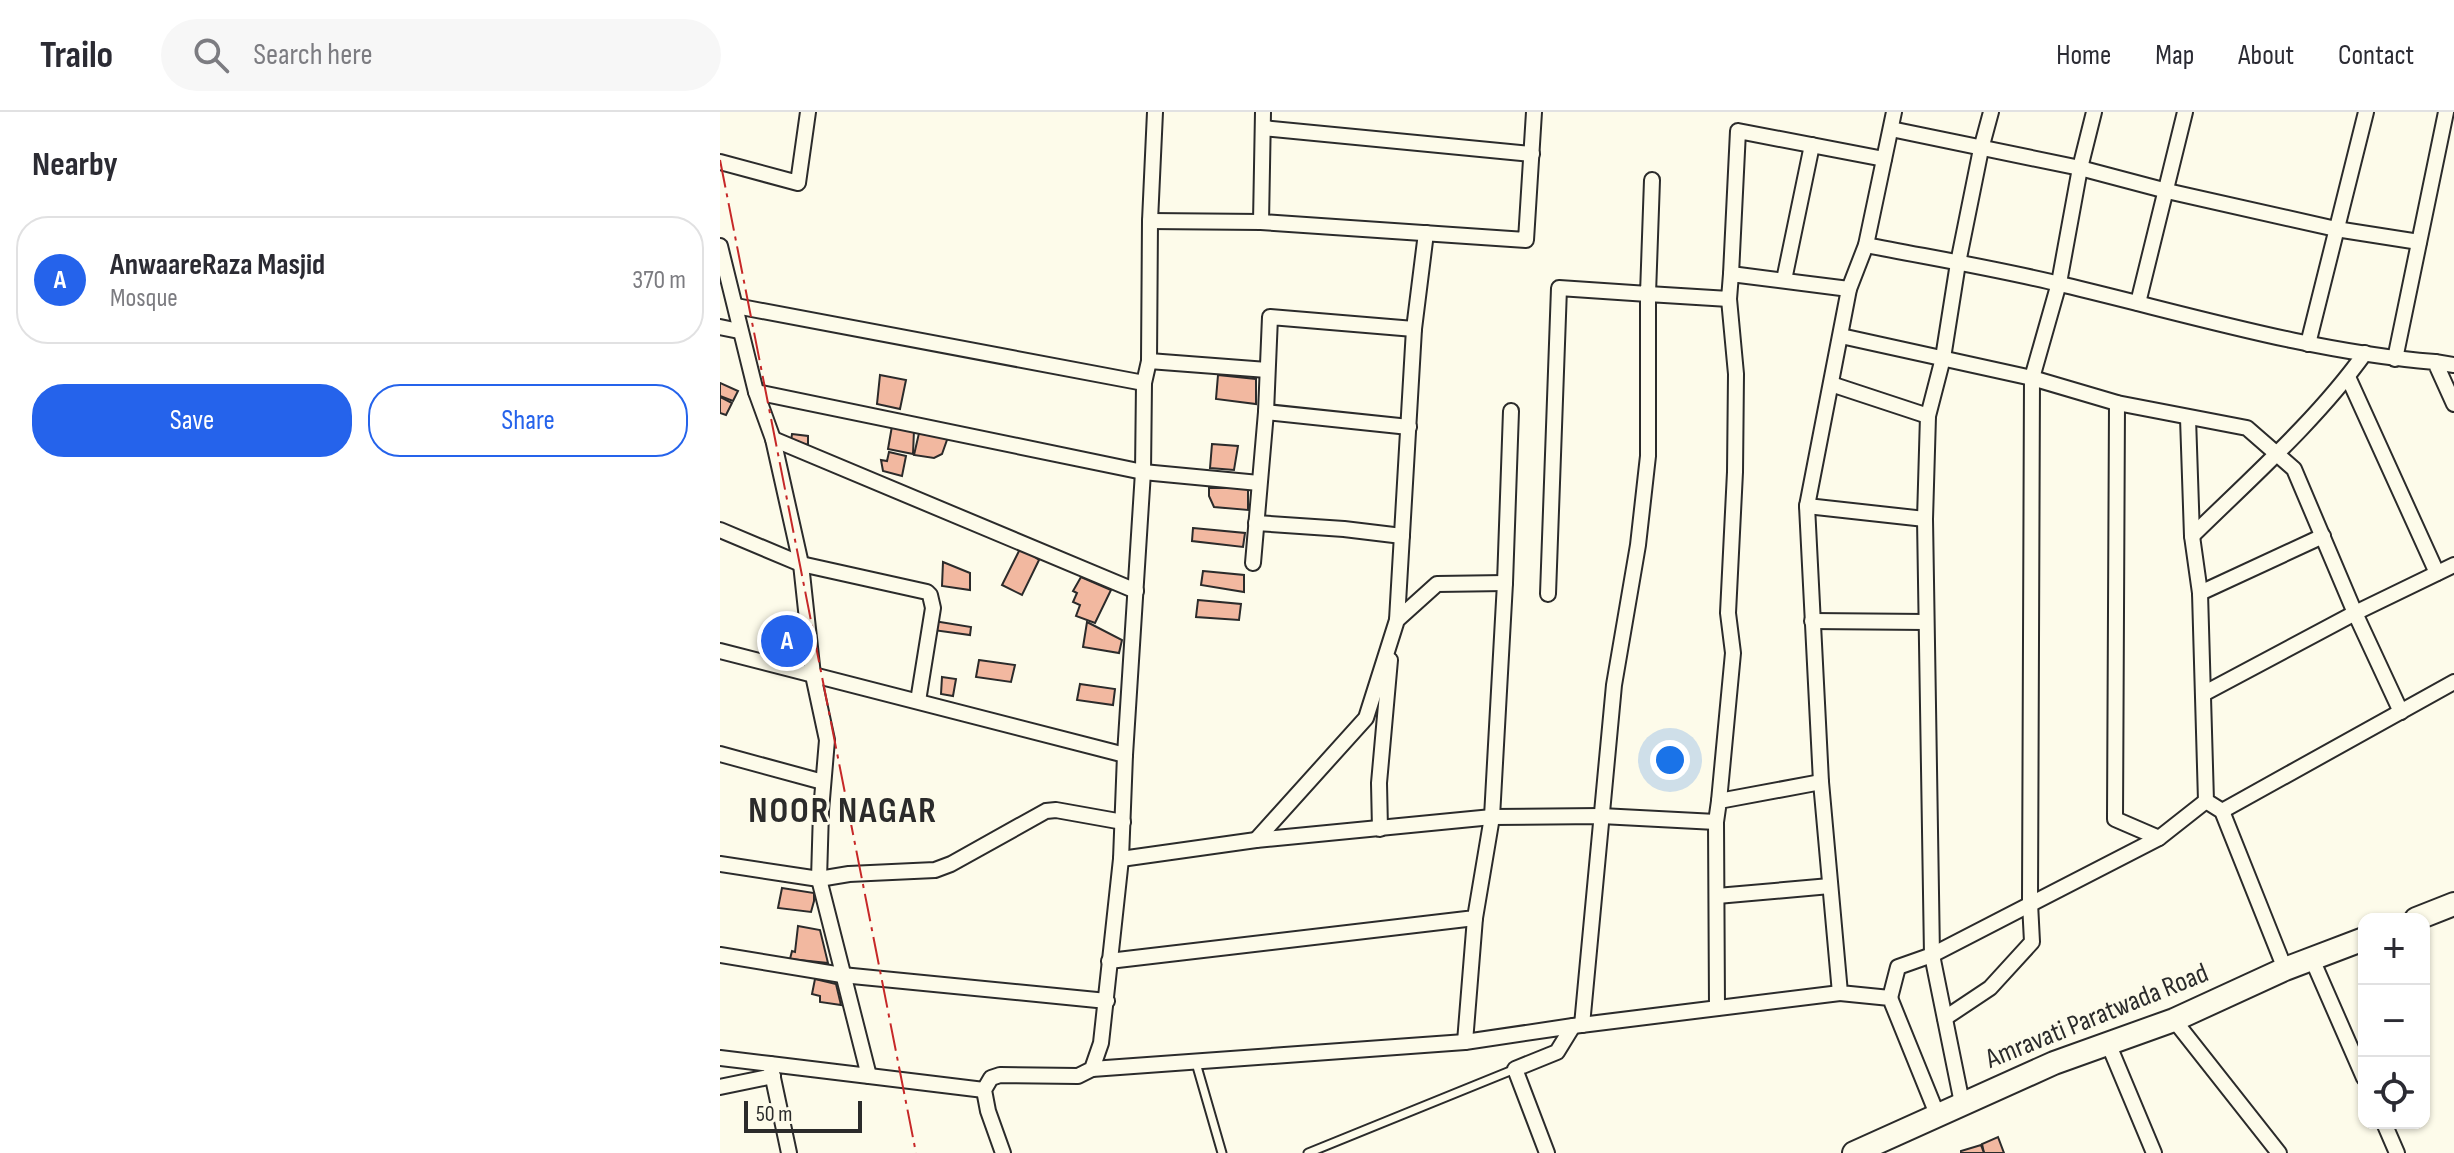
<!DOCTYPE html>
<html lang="en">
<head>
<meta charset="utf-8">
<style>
  :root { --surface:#fff; --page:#f7f7f7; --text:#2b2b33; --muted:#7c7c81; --line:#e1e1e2; --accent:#2563eb }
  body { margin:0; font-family:"Sofia Sans Condensed",sans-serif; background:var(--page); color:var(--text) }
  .controls { position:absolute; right:24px; bottom:24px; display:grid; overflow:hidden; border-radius:16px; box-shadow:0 2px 6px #0004 }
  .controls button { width:72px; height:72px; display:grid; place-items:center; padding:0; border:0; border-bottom:2px solid var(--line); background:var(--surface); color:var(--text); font:40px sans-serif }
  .scale { position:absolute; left:24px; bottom:20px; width:118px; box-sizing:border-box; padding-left:8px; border:4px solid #2b2b2b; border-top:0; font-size:22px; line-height:28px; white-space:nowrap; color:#2b2b2b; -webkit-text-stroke:6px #fdfbea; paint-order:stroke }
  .you { position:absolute; left:950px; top:648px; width:28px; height:28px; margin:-20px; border:6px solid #fff; border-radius:50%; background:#1a73e8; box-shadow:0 0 0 12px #1a73e833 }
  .badge { display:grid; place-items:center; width:52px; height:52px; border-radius:50%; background:var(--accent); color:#fff; font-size:26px; font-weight:700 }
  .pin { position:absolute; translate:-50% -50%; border:4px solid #fff; box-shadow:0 2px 8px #0006 }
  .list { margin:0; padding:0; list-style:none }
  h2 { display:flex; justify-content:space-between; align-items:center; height:104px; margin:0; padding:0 32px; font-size:34px }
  h2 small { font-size:26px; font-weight:400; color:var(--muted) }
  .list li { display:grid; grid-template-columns:52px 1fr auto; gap:24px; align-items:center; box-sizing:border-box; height:128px; margin:0 16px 16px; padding:0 16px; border:2px solid var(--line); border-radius:32px }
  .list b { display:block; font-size:30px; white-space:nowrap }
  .list p { margin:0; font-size:26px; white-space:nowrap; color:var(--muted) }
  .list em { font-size:26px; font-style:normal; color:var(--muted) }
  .actions { display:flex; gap:16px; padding:24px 32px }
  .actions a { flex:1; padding:18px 0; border:2px solid var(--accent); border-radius:32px; text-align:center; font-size:28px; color:var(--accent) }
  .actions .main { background:var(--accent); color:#fff }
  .icon { flex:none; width:44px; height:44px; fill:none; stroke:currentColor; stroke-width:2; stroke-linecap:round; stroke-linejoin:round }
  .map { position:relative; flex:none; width:1734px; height:1041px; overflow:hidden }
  header { display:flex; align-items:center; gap:48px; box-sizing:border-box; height:112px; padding:0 40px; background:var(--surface); border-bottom:2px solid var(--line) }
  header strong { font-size:38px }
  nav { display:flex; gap:44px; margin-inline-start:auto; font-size:28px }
  .search { width:560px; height:72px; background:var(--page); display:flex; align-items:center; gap:20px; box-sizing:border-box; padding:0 28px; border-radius:44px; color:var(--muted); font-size:30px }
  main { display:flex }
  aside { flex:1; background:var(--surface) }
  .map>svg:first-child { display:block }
  .building { fill:#f2b8a0; stroke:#2b2b2b; stroke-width:2 }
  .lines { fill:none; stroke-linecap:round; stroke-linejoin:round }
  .service-casing { stroke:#2b2b2b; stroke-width:11 }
  .minor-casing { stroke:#2b2b2b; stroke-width:18 }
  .primary-casing { stroke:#2b2b2b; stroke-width:26 }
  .service { stroke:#fdfbea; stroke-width:7 }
  .minor { stroke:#fdfbea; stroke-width:14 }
  .primary { stroke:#fdfbea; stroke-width:22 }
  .power { stroke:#c62828; stroke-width:2; stroke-dasharray:28 6 4 6; stroke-linecap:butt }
  .labels { text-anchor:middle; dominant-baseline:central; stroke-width:6; stroke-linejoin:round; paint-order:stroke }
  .street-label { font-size:28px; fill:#2b2b2b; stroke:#fdfbea }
  .district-label { font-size:36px; font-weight:bold; letter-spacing:2px; fill:#2b2b2b; stroke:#fdfbea }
</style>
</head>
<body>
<header>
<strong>Trailo</strong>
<div class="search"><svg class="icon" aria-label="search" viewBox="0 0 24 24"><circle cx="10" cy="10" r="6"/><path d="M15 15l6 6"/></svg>Search here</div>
<nav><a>Home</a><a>Map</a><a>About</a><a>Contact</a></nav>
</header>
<main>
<aside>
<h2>Nearby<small></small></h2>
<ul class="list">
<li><span class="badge">A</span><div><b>AnwaareRaza Masjid</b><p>Mosque</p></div><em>370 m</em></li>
</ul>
<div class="actions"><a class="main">Save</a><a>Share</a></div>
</aside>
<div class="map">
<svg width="1734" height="1041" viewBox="0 0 1734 1041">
  <rect width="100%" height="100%" fill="#fdfbea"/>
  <g class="building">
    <path d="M160,263l26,5 -6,29 -23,-5z"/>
    <path d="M498,263l38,4v25l-40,-5z"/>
    <path d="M0,271l18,8 -5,10 -13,-5z"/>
    <path d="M0,285l12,6 -6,12 -6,-2z"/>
    <path d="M172,314l22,4 -1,24 -25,-5z"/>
    <path d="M199,321l29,4 -6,17 -8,4 -20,-3z"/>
    <path d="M72,322l16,2v9l-17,-4z"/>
    <path d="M492,332l26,2 -4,24 -24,-2z"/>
    <path d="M169,340l17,4 -4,20 -19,-5 -2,-11 6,1z"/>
    <path d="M489,376h39v22l-34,-3 -5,-11z"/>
    <path d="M473,416l52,5 -2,14 -51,-6z"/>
    <path d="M301,435l18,13 -17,35 -20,-10z"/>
    <path d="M223,450l27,11v17l-28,-4z"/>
    <path d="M483,459l41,4v17l-43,-7z"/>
    <path d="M361,465l30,13 -16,33 -19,-7 4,-11 -7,-3 4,-9 -4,-2z"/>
    <path d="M478,488l43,4 -2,16 -43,-3z"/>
    <path d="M214,509l37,6 -1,8 -37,-5z"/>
    <path d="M367,510l35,18 -3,13 -36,-6z"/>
    <path d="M259,548l36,5 -4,17 -35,-5z"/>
    <path d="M222,565l14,2 -3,17 -12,-2z"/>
    <path d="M360,572l35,5 -2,16 -36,-5z"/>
    <path d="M62,776l32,5v8l-3,11 -33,-4z"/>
    <path d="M78,814l22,4 8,33 -38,-4 2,-8 3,1z"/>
    <path d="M95,867l21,5 5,21 -21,-3v-6l-8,-2z"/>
    <path d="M1278,1025l6,16h-20l-2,-9z"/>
    <path d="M1261,1033l3,8h-23v-2z"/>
  </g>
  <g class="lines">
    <defs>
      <g id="service">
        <path d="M476,951l26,90"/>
        <path d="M588,1041l207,-84"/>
      </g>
      <g id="minor">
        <path d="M1174,0l-28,133 -17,44 -42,217 14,276 19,211 50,5 47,116"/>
        <path d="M543,16l269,26"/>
        <path d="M1171,17l189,39 87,23 169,38 83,13"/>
        <path d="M0,50l78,21 10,-71"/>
        <path d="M430,109l111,1 265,18 8,-128"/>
        <path d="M541,110l2,-110"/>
        <path d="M1146,133c66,13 133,24 198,40 123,29 246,67 371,77l19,42"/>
        <path d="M0,134l36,146 17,47 28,125 12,111 14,65 -6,71 -2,68 50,197 -99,-12 19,89"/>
        <path d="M1011,162l7,-143 146,28"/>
        <path d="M1064,168l28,-135"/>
        <path d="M1418,191l47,-191"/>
        <path d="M16,194l408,77"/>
        <path d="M0,215l19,4"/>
        <path d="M1121,224l191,42 85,25 130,25 47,41 61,144 46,99"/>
        <path d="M1588,232l58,-232"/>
        <path d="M1675,247l51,-247"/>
        <path d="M429,249l118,9"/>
        <path d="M1715,250l19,3"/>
        <path d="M1628,265l89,196"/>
        <path d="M1111,272l97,32"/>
        <path d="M36,280l387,80 116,11"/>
        <path d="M1397,291l-2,416 44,19"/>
        <path d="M546,300l143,15"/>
        <path d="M1468,306l4,118 8,57 6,208 16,10 63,158"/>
        <path d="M53,327l363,152"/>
        <path d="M1087,394l118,13"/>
        <path d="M536,411l88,6 58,7"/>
        <path d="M0,418l81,34 126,28 3,3 3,13 -15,93"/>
        <path d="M1472,424c59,-58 125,-116 173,-183"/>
        <path d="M533,451l13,-151 4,-95 144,12"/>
        <path d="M1480,481l123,-57"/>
        <path d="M828,482l11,-306 89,6 4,-114"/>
        <path d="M677,508l17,-291 12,-96"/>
        <path d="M1092,509l114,1"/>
        <path d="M0,539l405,104"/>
        <path d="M1483,582l152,-81 99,-48"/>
        <path d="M0,642l103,28"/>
        <path d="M999,689l14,-148 -5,-40 7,-141 1,-98 -7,-75"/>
        <path d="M1502,699l232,-129"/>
        <path d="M660,717l-1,-46 11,-123"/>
        <path d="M536,728l110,-122 31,-98 40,-36 68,-1"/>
        <path d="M401,747l135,-19 236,-23 109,-1 115,6"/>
        <path d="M0,752l99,15 30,-5 86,-4 16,-6 95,-53 10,-1 67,12"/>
        <path d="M997,784l113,-10"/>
        <path d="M0,843l122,20 265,26"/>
        <path d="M1592,847l52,119"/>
        <path d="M389,849l366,-43 17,-101 13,-234 6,-172"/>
        <path d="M1170,886l8,-31 34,-12 227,-117 47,-37"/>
        <path d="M997,896l-1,-186 3,-21 102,-19"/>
        <path d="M1225,906l45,-30 42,-46 -2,-39 2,-525 27,-95 21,-115 14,-56"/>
        <path d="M1454,908l105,133"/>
        <path d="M862,913l32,-340 24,-140 10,-89v-162l81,5 2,-25 118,15"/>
        <path d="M745,930l10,-124"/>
        <path d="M1388,931l46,110"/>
        <path d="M0,946l50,6"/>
        <path d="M372,957l373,-27 108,-16 267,-33"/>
        <path d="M149,964l115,14"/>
        <path d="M0,975l53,-11"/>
        <path d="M1242,991l-30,-148 -7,-436 3,-103 15,-58 15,-95 23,-114 10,-37"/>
        <path d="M1664,1011l13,30"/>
        <path d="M283,1041l-15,-42 -4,-21 7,-12 9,-3 78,1 14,-7 9,-26 20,-184 4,-104 18,-283 1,-89 5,-22 1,-140 5,-109"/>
        <path d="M827,1041l-32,-84 42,-17 16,-26"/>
      </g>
      <g id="primary">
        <path d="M1696,807l38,-15"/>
        <path d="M1134,1041l200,-90 120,-43 111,-51 79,-30"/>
      </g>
    </defs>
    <use href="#service" class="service-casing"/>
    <use href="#minor" class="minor-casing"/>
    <use href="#primary" class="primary-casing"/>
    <use href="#service" class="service"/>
    <use href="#minor" class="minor"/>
    <use href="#primary" class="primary"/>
    <path class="power" d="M0,48l196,993"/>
  </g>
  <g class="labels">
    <g class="street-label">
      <text transform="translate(1377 904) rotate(-22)">Amravati Paratwada Road</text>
    </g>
    <g class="district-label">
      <text x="123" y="699">NOOR NAGAR</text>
    </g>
  </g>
</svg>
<div class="controls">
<button>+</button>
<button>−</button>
<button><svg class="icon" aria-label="locate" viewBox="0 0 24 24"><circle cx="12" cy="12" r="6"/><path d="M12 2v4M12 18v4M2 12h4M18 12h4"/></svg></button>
</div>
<div class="scale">50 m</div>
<div class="you"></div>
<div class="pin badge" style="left:67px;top:529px">A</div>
</div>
</main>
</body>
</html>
